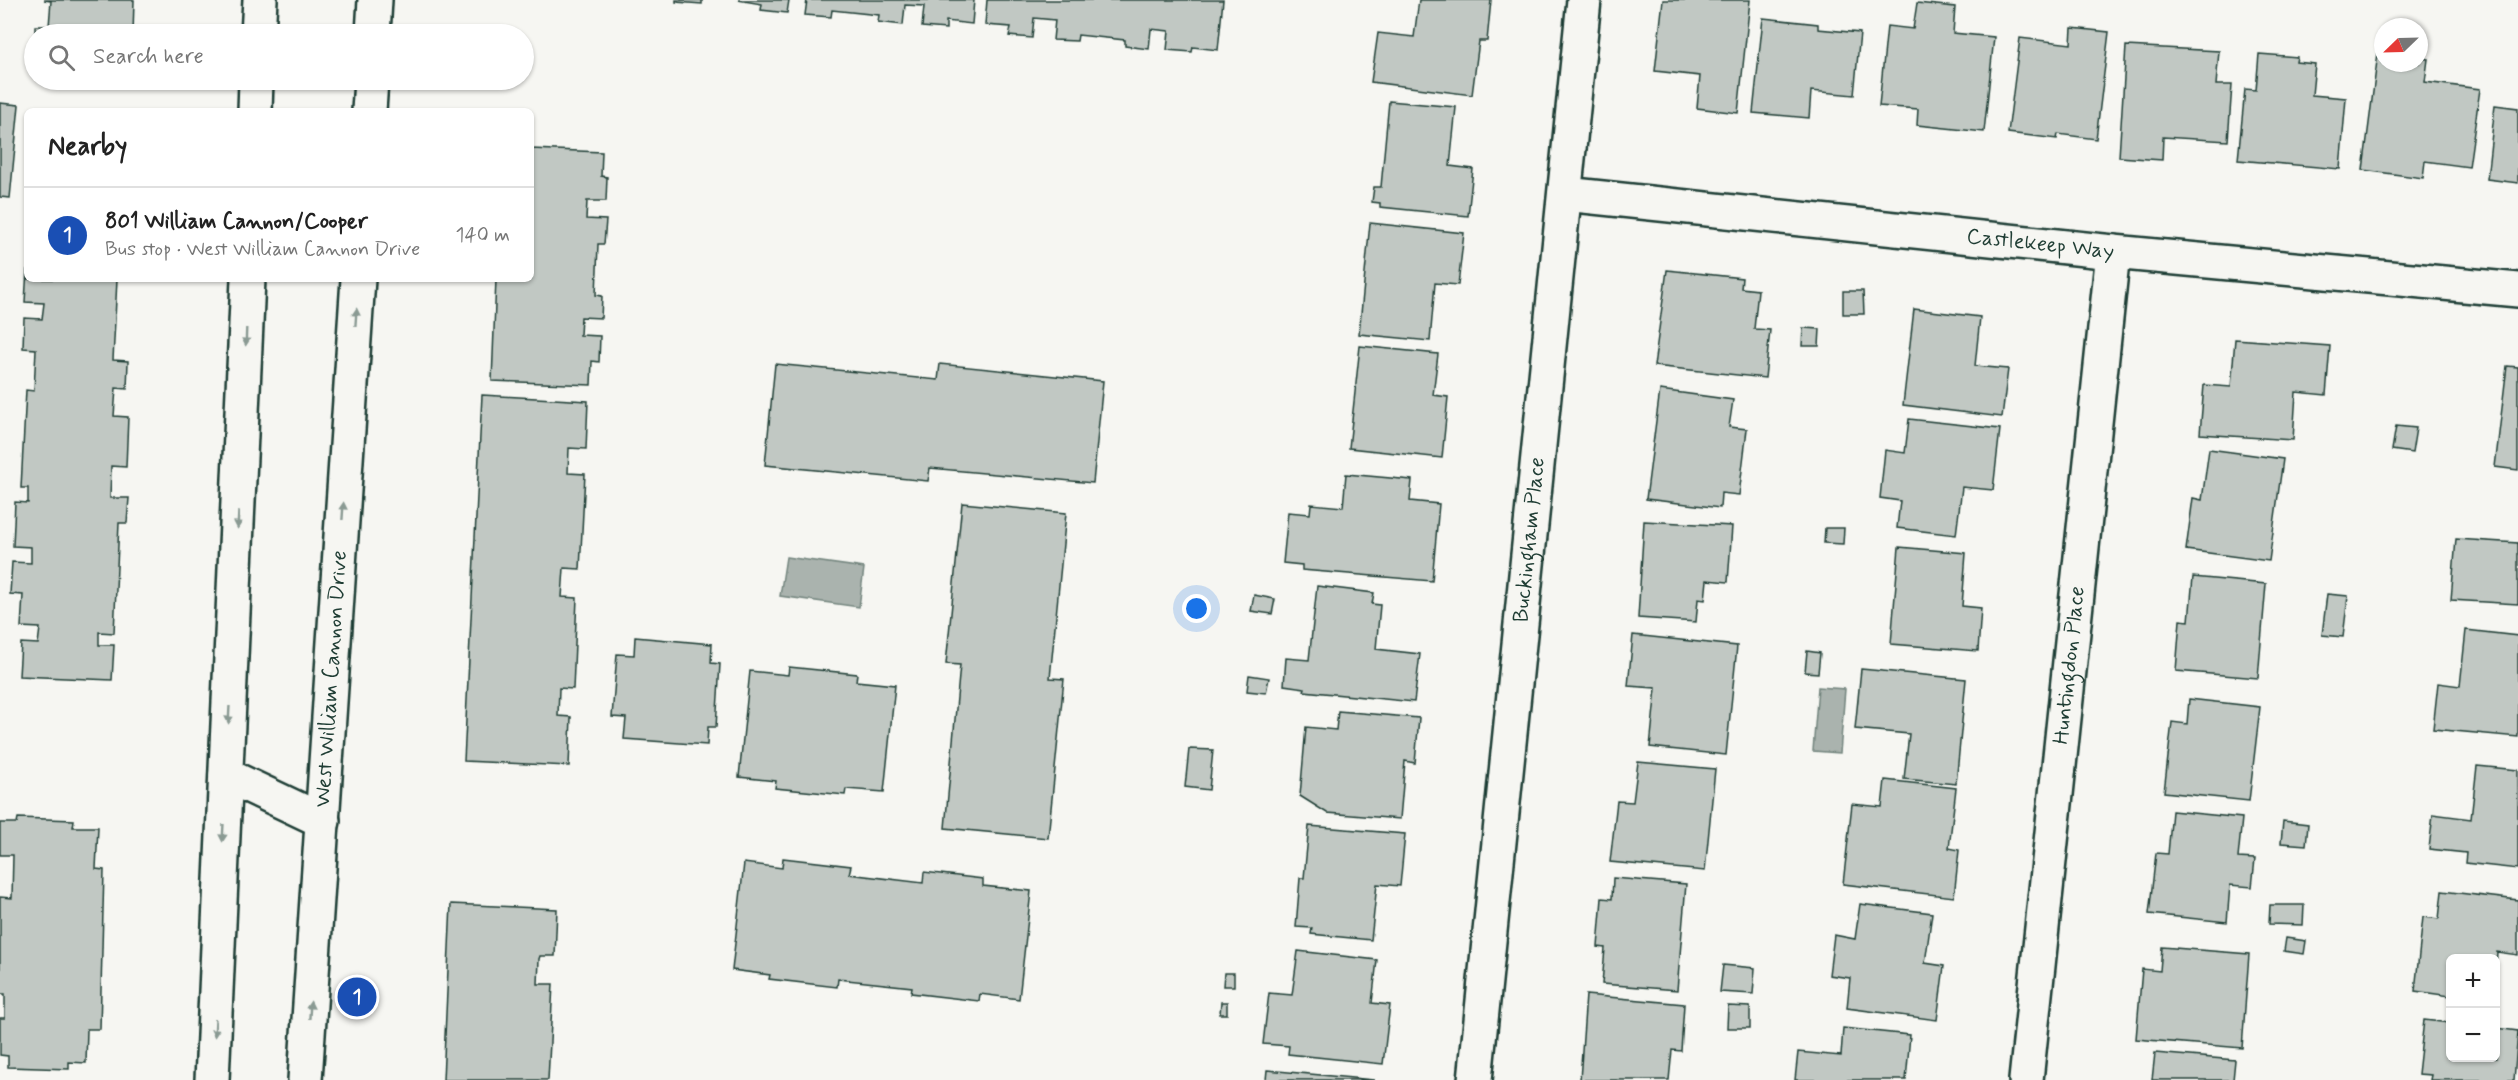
<!DOCTYPE html>
<html lang="en">
<head>
<meta charset="utf-8">
<style>
  :root { --surface:#fff; --page:#f2f2f2; --text:#222; --muted:#767676; --line:#e0e0e0; --accent:#db2777 }
  body { margin:0; font-family:Mynerve,sans-serif; background:var(--page); color:var(--text) }
  .controls { position:absolute; right:18px; bottom:18px; display:grid; overflow:hidden; border-radius:9px; box-shadow:0 2px 4px #0004 }
  .controls button { width:54px; height:54px; display:grid; place-items:center; padding:0; border:0; border-bottom:2px solid var(--line); background:var(--surface); color:var(--text); font:30px sans-serif }
  .compass { position:absolute; left:2374px; top:18px; width:54px; height:54px; border-radius:50%; background:var(--surface); box-shadow:0 2px 4px #0004; rotate:247deg }
  .you { position:absolute; left:1197px; top:609px; width:21px; height:21px; margin:-15px; border:4px solid #fff; border-radius:50%; background:#1a73e8; box-shadow:0 0 0 9px #1a73e833 }
  .badge { display:grid; place-items:center; width:39px; height:39px; border-radius:50%; background:var(--accent); color:#fff; font-size:20px; font-weight:700 }
  .pin { position:absolute; translate:-50% -50%; border:3px solid #fff; box-shadow:0 2px 6px #0006 }
  .list { margin:0; padding:0; list-style:none }
  h2 { display:flex; justify-content:space-between; align-items:center; height:78px; margin:0; padding:0 24px; font-size:26px }
  h2 small { font-size:20px; font-weight:400; color:var(--muted) }
  .list li { display:grid; grid-template-columns:39px 1fr auto; gap:18px; align-items:center; box-sizing:border-box; height:96px; padding:0 24px; border-top:2px solid var(--line) }
  .list b { display:block; font-size:22px; white-space:nowrap }
  .list p { margin:0; font-size:20px; white-space:nowrap; color:var(--muted) }
  .list em { font-size:20px; font-style:normal; color:var(--muted) }
  .icon { flex:none; width:33px; height:33px; fill:none; stroke:currentColor; stroke-width:2; stroke-linecap:round; stroke-linejoin:round }
  .map { position:relative; flex:none; width:2518px; height:1080px; overflow:hidden }
  .search { position:absolute; background:var(--surface); box-shadow:0 2px 4px #0004; left:24px; top:24px; width:510px; height:66px; display:flex; align-items:center; gap:15px; box-sizing:border-box; padding:0 21px; border-radius:33px; color:var(--muted); font-size:22px }
  .panel { position:absolute; background:var(--surface); box-shadow:0 2px 4px #0004; left:24px; top:108px; width:510px; height:174px; border-radius:9px }
  .map>svg:first-child { display:block }
  .water { fill:#aab3ae; stroke:#72847d; stroke-width:1.5 }
  .building { fill:#c1c8c3; stroke:#1f3d34; stroke-width:1.5 }
  .lines { fill:none; stroke-linecap:round; stroke-linejoin:round }
  .minor-casing { stroke:#1f3d34; stroke-width:38 }
  .secondary-casing { stroke:#1f3d34; stroke-width:38 }
  .minor { stroke:#f6f6f2; stroke-width:33 }
  .secondary { stroke:#f6f6f2; stroke-width:33 }
  .oneway { fill:#8a9a93 }
  .labels { text-anchor:middle; dominant-baseline:central; stroke-width:4.5; stroke-linejoin:round; paint-order:stroke }
  .street-label { font-size:22px; fill:#1f3d34; stroke:#f6f6f2 }
</style>
</head>
<body>
<div class="map">
<svg width="2518" height="1080" viewBox="0 0 2518 1080">
  <rect width="100%" height="100%" fill="#f6f6f2"/>
  <filter id="ink" filterUnits="userSpaceOnUse"><feTurbulence type="fractalNoise" baseFrequency=".0167" numOctaves="2"/><feDisplacementMap in="SourceGraphic" scale="12" xChannelSelector="R" yChannelSelector="G"/><feConvolveMatrix kernelMatrix="1 2 1 2 8 2 1 2 1" color-interpolation-filters="sRGB"/></filter>
  <g filter="url(#ink)">
    <g class="water">
      <path d="M786,557l78,11 -5,39 -79,-11z"/>
      <path d="M1818,687l27,2 -5,64 -27,-2z"/>
    </g>
    <g class="building">
      <path d="M44,0h90l-1,34h-98v-8h14l2,-25z"/>
      <path d="M676,0h26v4l-26,-2z"/>
      <path d="M738,0h51l-2,13 -26,-3 1,-6z"/>
      <path d="M807,0h167l-2,24 -26,-3v8l-24,-2 2,-21 -19,-1 -2,20 -25,-3 1,-7 -47,-5 -1,7 -26,-2z"/>
      <path d="M987,0h236l-5,50 -25,-3 -1,5 -25,-2 2,-19 -18,-2 -2,20 -24,-3v-6l-47,-5 -1,6 -24,-1 2,-20 -21,-2 -2,20 -23,-2 2,-9 -26,-2z"/>
      <path d="M1419,0h72l-4,41h-8l-7,54 -101,-13 7,-49 36,4z"/>
      <path d="M1663,0h87l-12,113 -41,-5 3,-32 -45,-5z"/>
      <path d="M1917,3l38,4 -2,26 41,4 -10,95 -67,-7 1,-16 -39,-3 8,-80 26,3z"/>
      <path d="M1763,18l55,6v5l42,4 -6,62 -43,-4 -2,27 -56,-5z"/>
      <path d="M2072,28l37,4 -13,107 -38,-5 -1,5 -49,-6 12,-95 51,6z"/>
      <path d="M2126,46l93,5 -3,34h16l-4,56 -65,-4 -1,23 -43,-3z"/>
      <path d="M2378,53l5,1v9h36v-5l9,1 -3,23 55,7 -11,78 -44,-6 -2,17 -60,-8z"/>
      <path d="M2259,54l38,3 -1,5 19,2 -3,31 34,3 -6,71 -102,-9 7,-71 11,1z"/>
      <path d="M1389,101l67,6 -6,59 23,3 -5,47 -88,-9v-4l-8,-1 2,-15h7z"/>
      <path d="M0,103l19,2 -9,93 -10,-1z"/>
      <path d="M2495,105l23,3v75l-31,-4z"/>
      <path d="M531,149l71,3 -1,24 6,1 -1,24h-19l-1,18 20,1 -2,24h-6l-2,51 6,1 -1,22 -20,-1 -1,18 20,1 -1,26 -7,-1 -1,24 -99,-4 4,-102h35z"/>
      <path d="M1370,223l94,10 -6,52 -23,-2 -5,58 -71,-7z"/>
      <path d="M27,269v10h90l-4,81 15,1 -1,28 -11,-1 -2,28 14,1 -2,50 -15,-1 -1,32h19l-2,25h-8l-5,110 -15,-1v13h15l-2,35 -93,-4 2,-33 17,1 2,-16 -19,-1 2,-32 -13,-1 2,-32 19,1v-16l-18,-1 2,-44 13,1v-15h-7l5,-98 8,1 2,-42 -13,-1 1,-30 18,1 2,-16 -19,-1z"/>
      <path d="M1667,270l75,8 -1,10 17,2 -4,39 16,1 -5,48 -111,-12z"/>
      <path d="M1843,291h20l1,23h-21z"/>
      <path d="M1914,309l66,8 -5,49 33,3 -6,48 -99,-12z"/>
      <path d="M1803,328l17,1 -1,17h-17z"/>
      <path d="M2235,339l95,7 -4,49 -30,-3 -3,48 -93,-6 4,-49 27,2z"/>
      <path d="M1360,346l78,8 -5,41 15,2 -6,61 -93,-10z"/>
      <path d="M775,364l163,16 2,-16 163,17 -10,102 -163,-15 -2,13 -163,-16z"/>
      <path d="M2507,366l11,1v103l-23,-3z"/>
      <path d="M1660,390l73,10 -4,27 18,2 -8,66 -18,-2 -1,15 -74,-9z"/>
      <path d="M482,395l106,6 -2,48 -17,-1 -1,25 17,1 -5,95 -16,-1 -2,29 15,1 -4,91 -14,-1 -1,28 13,1 -2,49 -105,-5z"/>
      <path d="M1909,419l91,10 -7,61 -31,-3 -6,48 -59,-7 3,-27 -20,-3 5,-48 20,3z"/>
      <path d="M2396,426l20,2 -4,25 -20,-3z"/>
      <path d="M2209,449l74,10 -14,102 -83,-11 7,-52 9,2z"/>
      <path d="M1346,474l66,6 -2,21 29,3 -7,77 -130,-11v-5l-19,-2 5,-51 22,2 1,-10 32,3z"/>
      <path d="M962,503l104,10 -16,165 14,1 -16,159 -103,-10 15,-163 -14,-1z"/>
      <path d="M1644,521l88,5 -4,56 -21,-2 -2,20 -7,-1 -2,23 -58,-4z"/>
      <path d="M1825,528h19l-1,16 -19,-1z"/>
      <path d="M2456,539l62,4v61l-67,-4z"/>
      <path d="M1899,547l67,6 -4,53 19,2 -3,43 -87,-7z"/>
      <path d="M2193,577l73,7 -8,94 -82,-7 4,-51 9,1z"/>
      <path d="M1317,586l57,7 -2,11 8,1 -4,44 44,5 -6,48 -110,-11 1,-3 -21,-3 2,-27 23,2z"/>
      <path d="M2327,594l21,2 -5,41 -21,-2z"/>
      <path d="M1254,595l21,4 -3,15 -21,-3z"/>
      <path d="M2466,630l52,6v101l-85,-8 5,-46 22,3z"/>
      <path d="M1633,635l104,11 -11,109 -76,-8 6,-59 -28,-2z"/>
      <path d="M635,637l77,7 -1,19 9,1 -4,63h-8l-1,18 -83,-6 2,-21 -14,-1 5,-63 17,1z"/>
      <path d="M1807,651l13,2 -2,20 -13,-1z"/>
      <path d="M789,667l68,7 -1,7 39,4 -11,107 -38,-3 -1,6 -70,-7 1,-7 -37,-4 11,-106 38,4z"/>
      <path d="M1861,669l105,10 -10,105 -52,-5 5,-45 -54,-5z"/>
      <path d="M1249,675l20,3 -3,15 -19,-2z"/>
      <path d="M2189,699l71,8 -11,94 -85,-9 8,-70 15,2z"/>
      <path d="M1338,711l81,7 -4,45 -10,-2 -5,58 -73,-6 -27,-17 6,-69 30,3z"/>
      <path d="M1189,749l24,1 -4,40 -24,-3z"/>
      <path d="M1638,762l77,7 -10,102 -95,-9 7,-61 16,1z"/>
      <path d="M2477,766l41,4v99l-53,-6 1,-10 -37,-4 4,-35 38,5z"/>
      <path d="M1885,780l71,8 -7,60 10,2 -5,47 -111,-13 9,-80 30,3z"/>
      <path d="M2172,811l70,7 -4,40 17,1 -3,28 -22,-2 -3,37 -78,-8 7,-61 12,1z"/>
      <path d="M18,818l56,2 -1,7h25l-2,42 8,1 -4,159h-13l-1,34 -17,-1v7l-61,-2v-11l-8,-1v-37h5v-24h-5v-97l12,1 1,-43h-13v-32h17z"/>
      <path d="M2283,821l25,3 -2,21 -25,-2z"/>
      <path d="M1309,826l96,8 -5,52 -23,-2 -6,56 -60,-6 1,-6 -16,-1 4,-49h4z"/>
      <path d="M783,858l68,8 -2,8 74,9 1,-11 59,7v7l48,5 -12,108 -39,-5 -1,7 -68,-8 1,-6 -74,-8 -1,8 -68,-8 1,-4 -38,-5 12,-107 38,5z"/>
      <path d="M1613,878l73,6 -9,106 -75,-6 3,-36 -7,-1 4,-49 10,1z"/>
      <path d="M2442,891l76,9v55l-21,-3 -1,14v-8h-46v38l-35,-5 8,-74 16,2z"/>
      <path d="M451,904l106,5 -2,47h-15l-1,3 -1,25h15l-5,96h-105z"/>
      <path d="M1860,904l72,9 -7,50 19,3 -7,54 -90,-12 3,-30 -21,-3 5,-40 21,4z"/>
      <path d="M2270,905h34l-1,20 -34,-1z"/>
      <path d="M2286,938l20,3 -2,13 -20,-3z"/>
      <path d="M2162,947l87,7 -7,94 -106,-9 6,-70 18,2z"/>
      <path d="M1298,951l79,9 -5,43 18,2 -7,59 -95,-10 1,-8 -26,-2 6,-51 23,2z"/>
      <path d="M1723,965l32,3 -2,26 -33,-2z"/>
      <path d="M1224,973h10v13h-11z"/>
      <path d="M1586,995l98,9 -3,47 -9,-1 -3,30h-89z"/>
      <path d="M1221,1002h6v12h-7z"/>
      <path d="M1728,1006l22,1v21h-23z"/>
      <path d="M2424,1020l26,3v35h46v-30l22,3 -4,49h-84l1,-5 -13,-1z"/>
      <path d="M1843,1028l67,7 -4,45h-111l3,-28 43,4z"/>
      <path d="M2155,1053l80,7 -2,20h-81z"/>
      <path d="M1267,1070l107,10h-108z"/>
    </g>
    <g class="lines">
      <defs>
        <g id="minor">
          <path id="s1" d="M1565,194l548,58 405,38"/>
          <path id="s2" d="M1475,1080l109,-1080"/>
          <path id="s3" d="M2026,1080l87,-828"/>
        </g>
        <g id="secondary">
          <path d="M258,34l2,-34"/>
          <path d="M373,34l2,-34"/>
          <path d="M255,111l1,-31"/>
          <path d="M369,111l2,-31"/>
          <path d="M226,775l97,46"/>
          <path d="M212,1080l36,-801"/>
          <path id="s4" d="M305,1080l53,-801"/>
        </g>
      </defs>
      <use href="#minor" class="minor-casing"/>
      <use href="#secondary" class="secondary-casing"/>
      <use href="#minor" class="minor"/>
      <use href="#secondary" class="secondary"/>
    </g>
    <defs><path id="oneway-solid" d="M-6-.8H1V-3.2L6.5 0L1 3.2V.8H-6Z" transform="scale(1.5)"/></defs>
    <g class="oneway">
      <use href="#oneway-solid" transform="translate(356 317) rotate(-86)"/>
      <use href="#oneway-solid" transform="translate(246 337) rotate(92)"/>
      <use href="#oneway-solid" transform="translate(343 511) rotate(-86)"/>
      <use href="#oneway-solid" transform="translate(238 520) rotate(93)"/>
      <use href="#oneway-solid" transform="translate(229 715) rotate(93)"/>
      <use href="#oneway-solid" transform="translate(223 833) rotate(93)"/>
      <use href="#oneway-solid" transform="translate(310 1010) rotate(-86)"/>
      <use href="#oneway-solid" transform="translate(215 1028) rotate(93)"/>
    </g>
  </g>
  <g class="labels">
    <g class="street-label">
      <text stroke="none"><textPath href="#s1" startOffset="478">Castlekeep Way</textPath></text>
      <text stroke="none"><textPath href="#s2" startOffset="543">Buckingham Place</textPath></text>
      <text stroke="none"><textPath href="#s3" startOffset="417">Huntingdon Place</textPath></text>
      <text stroke="none"><textPath href="#s4" startOffset="402">West William Cannon Drive</textPath></text>
    </g>
  </g>
</svg>
<div class="controls">
<button>+</button>
<button>−</button>
</div>
<svg class="compass" viewBox="-18 -18 36 36"><path d="M0-13l5 13h-10z" fill="#e53935"/><path d="M0 13l5-13h-10z" fill="#767676"/></svg>
<div class="you"></div>
<div class="pin badge" style="left:357px;top:997px;background:#1a4fb4">1</div>
<div class="search"><svg class="icon" aria-label="search" viewBox="0 0 24 24"><circle cx="10" cy="10" r="6"/><path d="M15 15l6 6"/></svg>Search here</div>
<section class="panel">
<h2>Nearby<small></small></h2>
<ul class="list">
<li><span class="badge" style="background:#1a4fb4">1</span><div><b>801 William Cannon/Cooper</b><p>Bus stop · West William Cannon Drive</p></div><em>140 m</em></li>
</ul>
</section>
</div>
</body>
</html>
